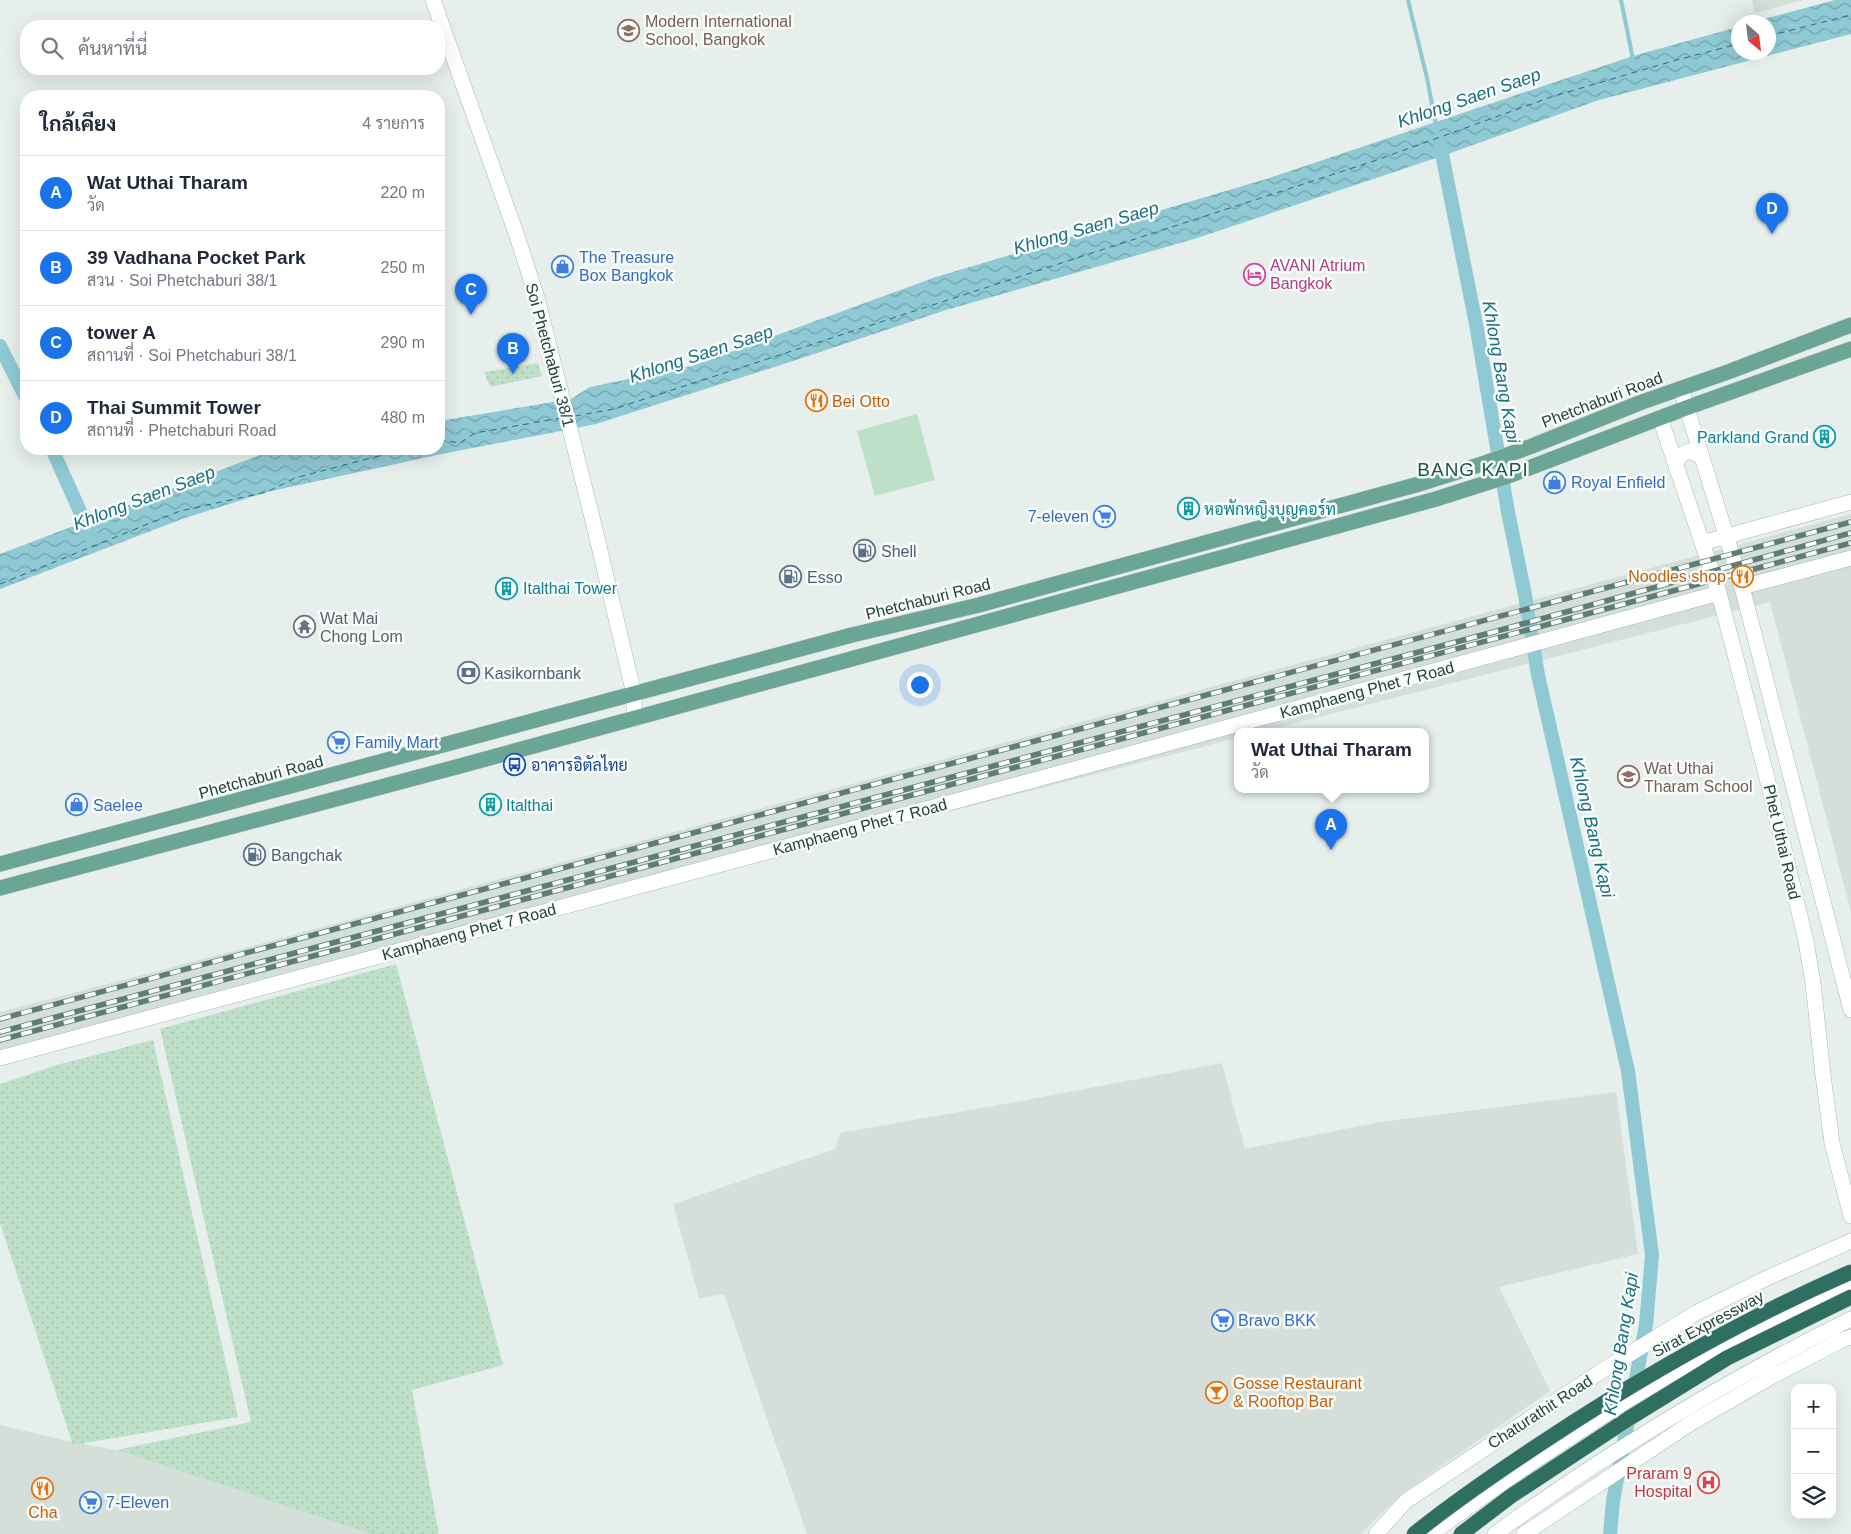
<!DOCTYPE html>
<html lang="th">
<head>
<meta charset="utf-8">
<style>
  :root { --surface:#fff; --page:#f6f6f7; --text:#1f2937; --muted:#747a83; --line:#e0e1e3; --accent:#1a73e8 }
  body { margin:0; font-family:Arial,Sarabun,sans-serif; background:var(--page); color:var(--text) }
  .controls { position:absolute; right:15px; bottom:15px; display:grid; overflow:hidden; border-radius:10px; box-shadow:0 5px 20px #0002 }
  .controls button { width:45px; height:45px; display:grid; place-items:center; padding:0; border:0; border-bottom:1px solid var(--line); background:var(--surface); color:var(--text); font:25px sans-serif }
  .compass { position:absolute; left:1731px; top:15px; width:45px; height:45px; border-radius:50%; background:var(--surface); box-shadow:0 5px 20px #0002; rotate:152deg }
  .you { position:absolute; left:919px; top:684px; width:18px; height:18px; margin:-12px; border:4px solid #fff; border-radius:50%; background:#1a73e8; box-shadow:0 0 0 8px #1a73e833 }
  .badge { display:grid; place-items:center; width:32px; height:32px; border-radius:50%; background:var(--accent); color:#fff; font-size:16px; font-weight:700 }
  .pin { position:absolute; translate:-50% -41px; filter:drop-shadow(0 1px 2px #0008) }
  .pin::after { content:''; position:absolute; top:26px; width:18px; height:15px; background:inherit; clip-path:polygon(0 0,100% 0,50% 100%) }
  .popup { position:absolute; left:1234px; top:728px; width:195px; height:65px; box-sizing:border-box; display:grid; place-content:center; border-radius:10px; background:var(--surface); filter:drop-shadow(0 1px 4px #0005); font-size:16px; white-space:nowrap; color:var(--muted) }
  .popup b { font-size:19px; color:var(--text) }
  .popup::after { content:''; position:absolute; left:50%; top:100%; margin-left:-10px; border:10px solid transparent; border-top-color:var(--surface) }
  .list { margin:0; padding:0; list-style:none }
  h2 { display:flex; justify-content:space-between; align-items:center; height:65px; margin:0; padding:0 20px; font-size:21px }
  h2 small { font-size:16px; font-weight:400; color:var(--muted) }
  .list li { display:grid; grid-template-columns:32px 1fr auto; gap:15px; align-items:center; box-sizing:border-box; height:75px; padding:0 20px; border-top:1px solid var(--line) }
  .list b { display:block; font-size:19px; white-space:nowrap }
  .list p { margin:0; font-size:16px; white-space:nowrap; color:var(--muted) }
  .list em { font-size:16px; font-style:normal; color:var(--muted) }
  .icon { flex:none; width:28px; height:28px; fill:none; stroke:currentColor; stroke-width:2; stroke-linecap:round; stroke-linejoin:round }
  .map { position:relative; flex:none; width:1851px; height:1534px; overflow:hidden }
  .search { position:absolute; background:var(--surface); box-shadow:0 5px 20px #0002; left:20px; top:20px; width:425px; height:55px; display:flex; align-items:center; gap:12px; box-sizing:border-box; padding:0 18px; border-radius:20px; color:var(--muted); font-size:19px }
  .panel { position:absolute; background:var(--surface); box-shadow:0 5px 20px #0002; left:20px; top:90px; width:425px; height:365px; border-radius:20px }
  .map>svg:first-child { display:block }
  .built { fill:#d4dfda }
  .grass { fill:url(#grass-dots) }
  .garden { fill:#bfe0c8 }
  .water { fill:url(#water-waves) }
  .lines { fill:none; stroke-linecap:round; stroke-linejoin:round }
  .stream { stroke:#8ec9d4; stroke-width:4 }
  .canal { stroke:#8ec9d4; stroke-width:14 }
  .ferry { stroke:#1c6f80; stroke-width:1; stroke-dasharray:6 5; stroke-linecap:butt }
  .tertiary-casing { stroke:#a8b8b2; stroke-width:16 }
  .secondary-casing { stroke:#a4bbb3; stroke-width:16 }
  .primary-casing { stroke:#c2cac8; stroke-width:16 }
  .tertiary { stroke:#fff; stroke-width:15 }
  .secondary { stroke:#fff; stroke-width:15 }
  .primary { stroke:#6aa596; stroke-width:15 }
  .rail-casing { stroke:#5f7d75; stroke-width:5.5 }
  .rail { stroke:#f7fbf9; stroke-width:4; stroke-dasharray:11; stroke-linecap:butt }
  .motorway-bridge-casing { stroke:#c2cac8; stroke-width:16; stroke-linecap:butt }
  .motorway-bridge { stroke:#2f6f62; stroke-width:15 }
  .labels { text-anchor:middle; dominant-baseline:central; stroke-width:5; stroke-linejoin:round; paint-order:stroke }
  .education-label { font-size:16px; fill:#785e54; stroke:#f7fbf9; text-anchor:start }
  .shop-label { font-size:16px; fill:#366cbe; stroke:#f7fbf9; text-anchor:start }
  .hotel-label { font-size:16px; fill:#b23c85; stroke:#f7fbf9; text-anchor:start }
  .street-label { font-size:16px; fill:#24423a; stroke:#f7fbf9 }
  .food-label { font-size:16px; fill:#c56008; stroke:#f7fbf9; text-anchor:start }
  .culture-label { font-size:16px; fill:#0d838f; stroke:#f7fbf9; text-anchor:start }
  .service-label { font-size:16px; fill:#4e5e75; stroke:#f7fbf9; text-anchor:start }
  .worship-label { font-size:16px; fill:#5b616d; stroke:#f7fbf9; text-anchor:start }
  .transit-label { font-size:16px; fill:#164399; stroke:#f7fbf9; text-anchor:start }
  .health-label { font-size:16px; fill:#be3a42; stroke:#f7fbf9; text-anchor:end }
  .water-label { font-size:18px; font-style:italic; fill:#1c6f80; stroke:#f7fbf9 }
  .quarter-label { font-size:19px; letter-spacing:1px; fill:#1f5548; stroke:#f7fbf9 }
</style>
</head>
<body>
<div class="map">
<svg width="1851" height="1534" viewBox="0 0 1851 1534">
  <defs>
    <pattern id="grass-dots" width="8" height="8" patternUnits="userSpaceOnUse" patternTransform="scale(1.25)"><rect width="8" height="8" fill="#bfe0c8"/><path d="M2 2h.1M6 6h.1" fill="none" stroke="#a4c1ad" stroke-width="1.8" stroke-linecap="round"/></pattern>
    <pattern id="water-waves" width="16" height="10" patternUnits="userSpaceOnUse" patternTransform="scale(1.25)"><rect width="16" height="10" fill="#8ec9d4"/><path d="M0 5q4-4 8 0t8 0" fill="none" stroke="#74a5ad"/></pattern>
  </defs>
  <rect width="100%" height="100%" fill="#e6efeb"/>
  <g class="built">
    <path d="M1752,0h51l-48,13z"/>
    <path d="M1851,514v398l-81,-310 -506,129h-27v7l-1237,316v-42l226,-59z"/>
    <path d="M1222,1063l23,86 135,-27 236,-30 22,162 -139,33 51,104 -149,103 -40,40h-554l-83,-240 -25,4 -26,-94 162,-55 5,-16 186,-33z"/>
    <path d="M0,1425l68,16 48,9 254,84h-370z"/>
  </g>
  <g class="grass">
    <path d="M538,363l4,13 -52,11 -6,-15z"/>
    <path d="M396,964l107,401 -91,25 27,144h-69l-254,-84 135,-28 -91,-393z"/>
    <path d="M153,1040l85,377 -165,28 -73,-222v-139l57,-19z"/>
  </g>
  <path class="garden" d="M917,414l18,66 -60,16 -18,-65z"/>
  <path class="water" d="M1835,0h16v34l-252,66 -154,55 -251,84 -248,71 -159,53 -191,61 -159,31 -170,37 -85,27 -182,70v-35l276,-105h163v-28l132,-22 19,-12 102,-21 244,-89 330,-98 367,-123 105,-29v25h30v-30h-15z"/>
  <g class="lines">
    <g class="stream">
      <path d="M1408,0l19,78 9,47"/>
      <path d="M1621,0l12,59"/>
    </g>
    <g class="canal">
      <path d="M1439,139l37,185 32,188 17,83 13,80 90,396 24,184 -6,70 -33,176 -3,33"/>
      <path d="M0,346l26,52"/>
      <path d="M52,449l40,89"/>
    </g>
    <g class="ferry">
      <path d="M1768,36l83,-21"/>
      <path d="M575,416l39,-7 760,-248 177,-64 122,-36 65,-17"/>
      <path d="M439,440l21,3 15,-10 86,-15"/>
      <path d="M0,584l180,-73 87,-19 28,-14 110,-29"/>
    </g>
    <defs>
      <g id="tertiary">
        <path d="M433,0l84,236 20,62 56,223 41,173v25"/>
        <path d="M1702,543l149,-41"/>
        <path d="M1742,587l109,-29"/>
        <path d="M0,1058l1049,-282 670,-183"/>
      </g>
      <g id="secondary">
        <path d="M1681,389l61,198 109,423"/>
        <path d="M1660,418l59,175 47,181 40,167 7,42 10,92 9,68 19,73"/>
        <path d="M1676,467c2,-9 4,-13 13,-16l12,5"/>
        <path d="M1376,1534l30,-33 191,-127 99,-61 71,-35 84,-37"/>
        <path d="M1431,1534c131,-96 270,-187 420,-251"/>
        <path d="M1495,1534c112,-81 232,-154 356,-215"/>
        <path d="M1524,1534l167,-111 80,-46 71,-37 9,-3"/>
      </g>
      <g id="primary">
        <path d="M0,864l852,-229 127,-30 440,-121 63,-20 50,-18 110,-44 86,-30 123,-47"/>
        <path d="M0,888l460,-122 976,-267 72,-23 178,-68 165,-59"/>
      </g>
    </defs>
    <use href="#tertiary" class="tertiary-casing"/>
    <use href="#secondary" class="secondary-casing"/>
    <use href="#primary" class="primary-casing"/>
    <use href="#tertiary" class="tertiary"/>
    <use href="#secondary" class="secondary"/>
    <use href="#primary" class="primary"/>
    <defs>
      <g id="rail">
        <path d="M0,1019l1851,-497"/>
        <path d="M0,1032l1497,-401 354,-98"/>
        <path d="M0,1040l1851,-497"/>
      </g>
    </defs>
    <use href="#rail" class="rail-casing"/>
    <use href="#rail" class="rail"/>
    <defs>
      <g id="motorway-bridge">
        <path d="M1414,1534c41,-33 85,-63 129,-92 98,-65 200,-123 308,-170"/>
        <path d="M1461,1534l50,-38 117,-77 99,-61 124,-61"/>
      </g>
    </defs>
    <use href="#motorway-bridge" class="motorway-bridge-casing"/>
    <use href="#motorway-bridge" class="motorway-bridge"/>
  </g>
  <defs>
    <symbol id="school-ring" viewBox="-11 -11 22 22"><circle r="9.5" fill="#f7fbf9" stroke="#8d6e63" stroke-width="1.5"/><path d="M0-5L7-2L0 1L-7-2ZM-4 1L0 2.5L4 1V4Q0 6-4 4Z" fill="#8d6e63"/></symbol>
    <symbol id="shop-ring" viewBox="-11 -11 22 22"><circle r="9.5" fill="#f7fbf9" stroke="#3f7fe0" stroke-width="1.5"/><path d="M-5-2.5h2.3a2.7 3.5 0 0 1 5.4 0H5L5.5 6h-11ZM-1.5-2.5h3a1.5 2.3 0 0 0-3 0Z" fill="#3f7fe0"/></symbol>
    <symbol id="hotel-ring" viewBox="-11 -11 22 22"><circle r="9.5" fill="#f7fbf9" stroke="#d1479c" stroke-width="1.5"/><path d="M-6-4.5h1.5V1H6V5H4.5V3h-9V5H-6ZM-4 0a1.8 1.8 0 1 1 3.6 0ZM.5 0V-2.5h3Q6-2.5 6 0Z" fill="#d1479c"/></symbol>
    <symbol id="restaurant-ring" viewBox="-11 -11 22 22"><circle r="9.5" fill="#f7fbf9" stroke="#e8710a" stroke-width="1.5"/><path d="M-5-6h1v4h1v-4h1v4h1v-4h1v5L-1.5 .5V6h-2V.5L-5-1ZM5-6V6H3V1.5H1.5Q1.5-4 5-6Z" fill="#e8710a"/></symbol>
    <symbol id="building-ring" viewBox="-11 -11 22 22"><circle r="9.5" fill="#f7fbf9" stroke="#0f9aa8" stroke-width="1.5"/><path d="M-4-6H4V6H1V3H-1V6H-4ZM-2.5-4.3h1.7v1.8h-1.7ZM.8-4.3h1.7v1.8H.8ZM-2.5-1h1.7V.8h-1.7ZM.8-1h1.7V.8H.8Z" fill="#0f9aa8"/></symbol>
    <symbol id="supermarket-ring" viewBox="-11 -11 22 22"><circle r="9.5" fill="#f7fbf9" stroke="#3f7fe0" stroke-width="1.5"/><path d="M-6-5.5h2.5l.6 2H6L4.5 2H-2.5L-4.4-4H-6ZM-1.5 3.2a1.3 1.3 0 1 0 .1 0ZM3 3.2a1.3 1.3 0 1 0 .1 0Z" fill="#3f7fe0"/></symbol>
    <symbol id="fuel-ring" viewBox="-11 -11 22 22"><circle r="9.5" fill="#f7fbf9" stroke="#5c6f8a" stroke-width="1.5"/><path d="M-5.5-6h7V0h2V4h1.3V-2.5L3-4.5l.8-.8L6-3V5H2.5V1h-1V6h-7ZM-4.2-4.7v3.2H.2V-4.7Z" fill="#5c6f8a"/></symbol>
    <symbol id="temple-ring" viewBox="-11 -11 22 22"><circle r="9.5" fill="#f7fbf9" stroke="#6b7280" stroke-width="1.5"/><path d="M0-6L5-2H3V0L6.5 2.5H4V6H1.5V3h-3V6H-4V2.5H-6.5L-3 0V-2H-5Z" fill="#6b7280"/></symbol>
    <symbol id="bank-ring" viewBox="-11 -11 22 22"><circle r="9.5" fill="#f7fbf9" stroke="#5c6f8a" stroke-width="1.5"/><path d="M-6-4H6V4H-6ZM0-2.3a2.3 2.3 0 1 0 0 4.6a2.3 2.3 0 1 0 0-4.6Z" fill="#5c6f8a"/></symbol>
    <symbol id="bus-ring" viewBox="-11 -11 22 22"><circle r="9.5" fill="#f7fbf9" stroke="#1a4fb4" stroke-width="1.5"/><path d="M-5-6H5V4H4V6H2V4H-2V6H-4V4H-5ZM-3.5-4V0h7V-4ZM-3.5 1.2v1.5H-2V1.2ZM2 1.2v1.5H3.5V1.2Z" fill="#1a4fb4"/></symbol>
    <symbol id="bar-ring" viewBox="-11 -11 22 22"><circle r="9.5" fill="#f7fbf9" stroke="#e8710a" stroke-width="1.5"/><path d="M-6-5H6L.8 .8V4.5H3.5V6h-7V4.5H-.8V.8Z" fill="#e8710a"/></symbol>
    <symbol id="hospital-ring" viewBox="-11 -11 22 22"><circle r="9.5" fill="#f7fbf9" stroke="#e0444e" stroke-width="1.5"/><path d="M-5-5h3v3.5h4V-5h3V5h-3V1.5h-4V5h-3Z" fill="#e0444e"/></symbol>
  </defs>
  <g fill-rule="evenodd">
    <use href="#school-ring" x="616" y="18" width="25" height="25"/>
    <use href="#shop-ring" x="550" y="254" width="25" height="25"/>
    <use href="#hotel-ring" x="1242" y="262" width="25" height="25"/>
    <use href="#restaurant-ring" x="804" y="388" width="25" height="25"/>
    <use href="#building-ring" x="1812" y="424" width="25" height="25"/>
    <use href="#shop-ring" x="1542" y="470" width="25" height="25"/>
    <use href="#building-ring" x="1176" y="496" width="25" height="25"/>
    <use href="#supermarket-ring" x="1092" y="504" width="25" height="25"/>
    <use href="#fuel-ring" x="852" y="538" width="25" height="25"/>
    <use href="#restaurant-ring" x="1730" y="564" width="25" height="25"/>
    <use href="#fuel-ring" x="778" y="564" width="25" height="25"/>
    <use href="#building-ring" x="494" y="576" width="25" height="25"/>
    <use href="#temple-ring" x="292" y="614" width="25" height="25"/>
    <use href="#bank-ring" x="456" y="660" width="25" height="25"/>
    <use href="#supermarket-ring" x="326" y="730" width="25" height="25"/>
    <use href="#bus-ring" x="502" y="752" width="25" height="25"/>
    <use href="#school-ring" x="1616" y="764" width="25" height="25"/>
    <use href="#shop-ring" x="64" y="792" width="25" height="25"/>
    <use href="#building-ring" x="478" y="792" width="25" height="25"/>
    <use href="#fuel-ring" x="242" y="842" width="25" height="25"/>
    <use href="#supermarket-ring" x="1210" y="1308" width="25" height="25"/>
    <use href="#bar-ring" x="1204" y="1380" width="25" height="25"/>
    <use href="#hospital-ring" x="1696" y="1470" width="25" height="25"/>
    <use href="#restaurant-ring" x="30" y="1476" width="25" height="25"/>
    <use href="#supermarket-ring" x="78" y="1490" width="25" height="25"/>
  </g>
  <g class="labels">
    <g class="education-label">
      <text x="645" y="21">Modern International<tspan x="645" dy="18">School, Bangkok</tspan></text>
      <text x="1644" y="768">Wat Uthai<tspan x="1644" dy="18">Tharam School</tspan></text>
    </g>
    <g class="shop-label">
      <text x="579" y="257">The Treasure<tspan x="579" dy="18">Box Bangkok</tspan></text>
      <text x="1571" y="482">Royal Enfield</text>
      <text x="1089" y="516" text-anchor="end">7-eleven</text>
      <text x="355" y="742">Family Mart</text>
      <text x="93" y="805">Saelee</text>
      <text x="1238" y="1320">Bravo BKK</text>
      <text x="106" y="1502">7-Eleven</text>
    </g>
    <g class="hotel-label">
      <text x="1270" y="265">AVANI Atrium<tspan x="1270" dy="18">Bangkok</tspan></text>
    </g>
    <g class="street-label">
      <text transform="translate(550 355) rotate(75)">Soi Phetchaburi 38/1</text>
      <text transform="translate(1602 400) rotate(-21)">Phetchaburi Road</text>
      <text transform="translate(928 599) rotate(-14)">Phetchaburi Road</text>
      <text transform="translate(1367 690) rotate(-15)">Kamphaeng Phet 7 Road</text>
      <text transform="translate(261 777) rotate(-15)">Phetchaburi Road</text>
      <text transform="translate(860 827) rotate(-15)">Kamphaeng Phet 7 Road</text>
      <text transform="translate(1782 842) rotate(77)">Phet Uthai Road</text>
      <text transform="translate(469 932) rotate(-15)">Kamphaeng Phet 7 Road</text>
      <text transform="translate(1708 1324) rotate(-28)">Sirat Expressway</text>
      <text transform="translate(1540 1412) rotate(-33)">Chaturathit Road</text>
    </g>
    <g class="food-label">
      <text x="832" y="401">Bei Otto</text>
      <text x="1726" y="576" text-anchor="end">Noodles shop</text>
      <text x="1233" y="1383">Gosse Restaurant<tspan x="1233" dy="18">&amp; Rooftop Bar</tspan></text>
      <text x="43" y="1512" text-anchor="middle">Cha</text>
    </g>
    <g class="culture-label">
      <text x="1809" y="437" text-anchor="end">Parkland Grand</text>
      <text x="1204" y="509">หอพักหญิงบุญคอร์ท</text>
      <text x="523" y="588">Italthai Tower</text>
      <text x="506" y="805">Italthai</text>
    </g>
    <g class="service-label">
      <text x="881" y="551">Shell</text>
      <text x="807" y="577">Esso</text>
      <text x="484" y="673">Kasikornbank</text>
      <text x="271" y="855">Bangchak</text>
    </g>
    <g class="worship-label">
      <text x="320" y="618">Wat Mai<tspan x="320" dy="18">Chong Lom</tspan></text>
    </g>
    <g class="transit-label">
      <text x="531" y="765">อาคารอิตัลไทย</text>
    </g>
    <g class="health-label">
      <text x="1692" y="1473">Praram 9<tspan x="1692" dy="18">Hospital</tspan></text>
    </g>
    <g class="water-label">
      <text transform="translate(1469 98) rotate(-19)">Khlong Saen Saep</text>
      <text transform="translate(1086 228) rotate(-16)">Khlong Saen Saep</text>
      <text transform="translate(701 354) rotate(-18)">Khlong Saen Saep</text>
      <text transform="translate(1501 372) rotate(80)">Khlong Bang Kapi</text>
      <text transform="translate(144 498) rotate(-21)">Khlong Saen Saep</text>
      <text transform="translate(1592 827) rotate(77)">Khlong Bang Kapi</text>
      <text transform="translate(1621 1344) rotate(-81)">Khlong Bang Kapi</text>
    </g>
    <g class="quarter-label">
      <text x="1473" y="469">BANG KAPI</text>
    </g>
  </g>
</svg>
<div class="controls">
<button>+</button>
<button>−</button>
<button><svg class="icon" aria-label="layers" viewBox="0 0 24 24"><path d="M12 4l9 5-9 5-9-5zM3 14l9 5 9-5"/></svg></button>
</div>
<svg class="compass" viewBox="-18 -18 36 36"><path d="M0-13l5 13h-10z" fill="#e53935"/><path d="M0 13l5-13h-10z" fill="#747a83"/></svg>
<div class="you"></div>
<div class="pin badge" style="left:1331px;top:850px">A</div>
<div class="popup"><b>Wat Uthai Tharam</b>วัด</div>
<div class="pin badge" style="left:513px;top:374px">B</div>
<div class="pin badge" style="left:471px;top:315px">C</div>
<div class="pin badge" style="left:1772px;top:234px">D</div>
<div class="search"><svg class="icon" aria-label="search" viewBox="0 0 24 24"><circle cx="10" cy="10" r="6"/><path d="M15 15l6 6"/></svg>ค้นหาที่นี่</div>
<section class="panel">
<h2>ใกล้เคียง<small>4 รายการ</small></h2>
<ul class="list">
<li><span class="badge">A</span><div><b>Wat Uthai Tharam</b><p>วัด</p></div><em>220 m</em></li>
<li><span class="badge">B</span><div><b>39 Vadhana Pocket Park</b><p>สวน · Soi Phetchaburi 38/1</p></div><em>250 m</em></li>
<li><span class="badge">C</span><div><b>tower A</b><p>สถานที่ · Soi Phetchaburi 38/1</p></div><em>290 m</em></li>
<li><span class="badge">D</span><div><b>Thai Summit Tower</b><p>สถานที่ · Phetchaburi Road</p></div><em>480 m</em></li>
</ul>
</section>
</div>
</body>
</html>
